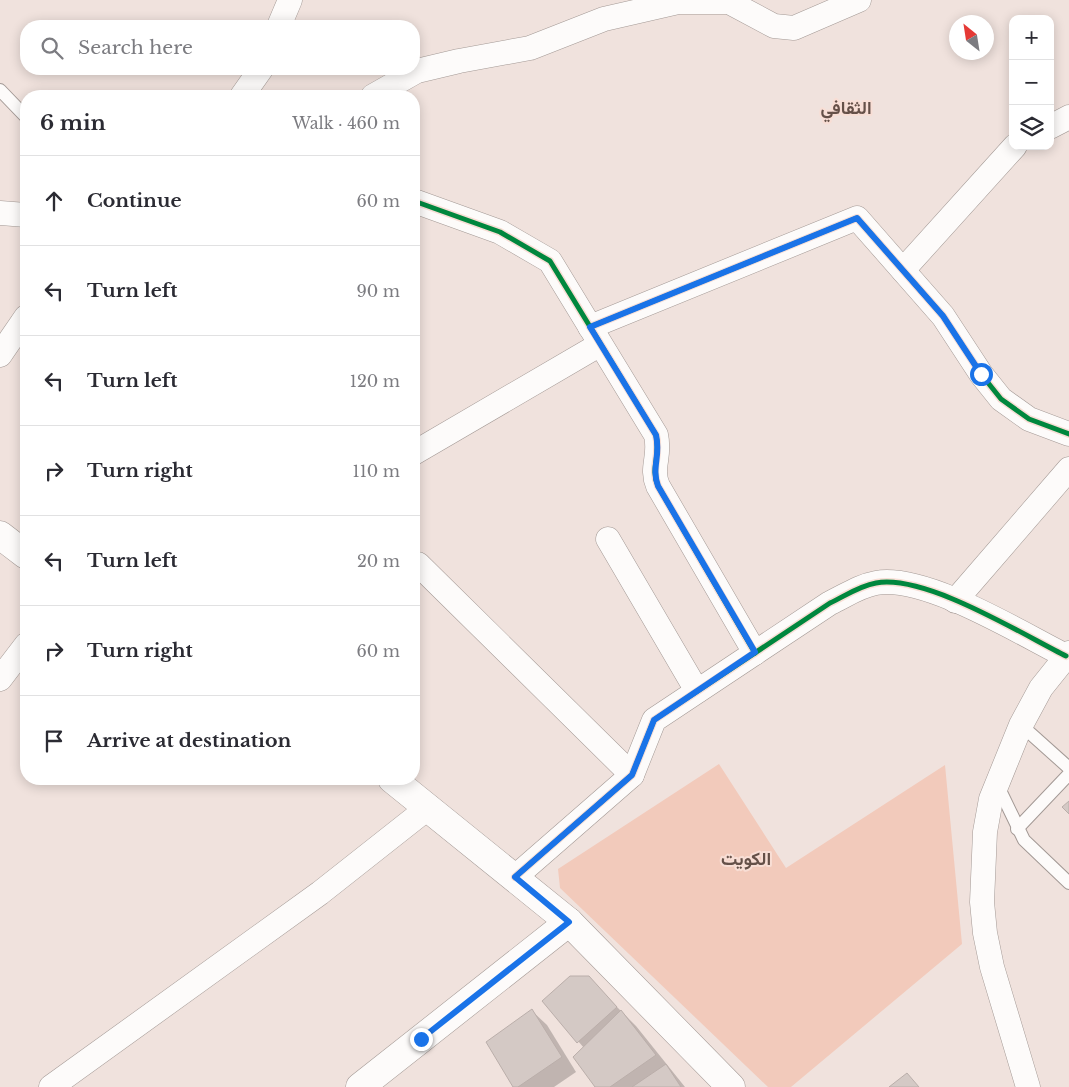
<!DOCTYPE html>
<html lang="en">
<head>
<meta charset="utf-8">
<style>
  :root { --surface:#fff; --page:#f2f2f3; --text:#2b2b33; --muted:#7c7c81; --line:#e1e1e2 }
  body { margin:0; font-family:"Libre Baskerville",Vazirmatn,serif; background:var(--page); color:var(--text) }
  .controls { position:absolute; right:15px; top:15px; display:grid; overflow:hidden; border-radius:10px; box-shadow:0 2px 12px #0003 }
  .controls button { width:45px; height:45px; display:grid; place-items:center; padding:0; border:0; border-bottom:1px solid var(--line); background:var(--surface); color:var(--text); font:25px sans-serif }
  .compass { position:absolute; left:949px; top:15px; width:45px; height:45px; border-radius:50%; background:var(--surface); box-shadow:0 2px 12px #0003; rotate:330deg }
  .stop { position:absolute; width:15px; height:15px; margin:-11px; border:4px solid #1a73e8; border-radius:50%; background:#fff }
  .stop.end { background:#1a73e8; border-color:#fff; box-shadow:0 1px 5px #0008 }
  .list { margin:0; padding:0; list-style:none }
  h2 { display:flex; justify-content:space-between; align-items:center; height:65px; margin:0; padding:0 20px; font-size:21px }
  h2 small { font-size:16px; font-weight:400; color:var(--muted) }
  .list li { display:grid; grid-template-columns:32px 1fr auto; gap:15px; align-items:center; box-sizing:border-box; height:90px; padding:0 20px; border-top:1px solid var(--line) }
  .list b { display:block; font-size:19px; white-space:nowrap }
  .list em { font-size:16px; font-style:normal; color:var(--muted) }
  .icon { flex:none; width:28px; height:28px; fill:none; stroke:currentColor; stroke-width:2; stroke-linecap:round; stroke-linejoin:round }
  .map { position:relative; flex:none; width:1069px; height:1087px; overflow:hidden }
  .search { position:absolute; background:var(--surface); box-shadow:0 2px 12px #0003; left:20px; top:20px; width:400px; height:55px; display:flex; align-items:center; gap:12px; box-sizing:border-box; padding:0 18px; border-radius:20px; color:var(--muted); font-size:19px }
  .panel { position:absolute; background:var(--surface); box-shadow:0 2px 12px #0003; left:20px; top:90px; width:400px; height:695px; border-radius:20px }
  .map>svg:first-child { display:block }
  .green { fill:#f2cabb }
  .shadow { fill:#0003 }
  .building { fill:#d4c9c5; stroke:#baaeaa }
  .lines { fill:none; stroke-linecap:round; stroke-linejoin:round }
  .service-casing { stroke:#a39995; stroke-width:14 }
  .minor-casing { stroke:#a39995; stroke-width:25 }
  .tertiary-casing { stroke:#a39995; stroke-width:29 }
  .service { stroke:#fdfbfa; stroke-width:12 }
  .minor { stroke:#fdfbfa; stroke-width:24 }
  .tertiary { stroke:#fdfbfa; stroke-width:28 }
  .cycleway-casing { stroke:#f8ded5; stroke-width:8 }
  .cycleway { stroke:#00873e; stroke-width:5 }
  .route { stroke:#1a73e8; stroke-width:6 }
  .labels { text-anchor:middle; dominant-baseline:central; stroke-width:4; stroke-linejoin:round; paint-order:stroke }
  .district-label { font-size:18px; font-weight:bold; fill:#655048; stroke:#f8ded5 }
</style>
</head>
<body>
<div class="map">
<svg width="1069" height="1087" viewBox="0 0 1069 1087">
  <rect width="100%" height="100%" fill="#f0e2dd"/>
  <path class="green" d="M719,764l67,104 159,-103 17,179 -171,143h-23l-208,-199 -2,-19z"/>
  <g class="shadow">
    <path d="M603,993l33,33 49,61h-89l-12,-39 -40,-47z"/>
    <path d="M532,1011l15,14 29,47 -22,15h-40z"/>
  </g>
  <g class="building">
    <path d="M1069,801v13l-7,-7z"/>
    <path d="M570,976h19l28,31 -40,36 -35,-42z"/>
    <path d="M532,1009l30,48 -44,30h-5l-27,-45z"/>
    <path d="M621,1010l35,45 -46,32h-15l-22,-30z"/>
    <path d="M666,1064l15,23h-49z"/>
    <path d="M907,1073l12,14h-30z"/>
  </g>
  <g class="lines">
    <defs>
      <g id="service">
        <path d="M0,90l26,27"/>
        <path d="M1021,725l48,43"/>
        <path d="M997,784l27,56 45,43"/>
        <path d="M1017,829l52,-55"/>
      </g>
      <g id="minor">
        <path d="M279,26l11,-26"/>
        <path d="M242,96l19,-27"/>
        <path d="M373,96l44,-25 42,-10 71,-13 74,-29 74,-17h51l45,24 20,2 65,-28"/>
        <path d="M1050,127l19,-10"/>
        <path d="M414,201l86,31 50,29 106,174c5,22 -6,32 2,51l97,167"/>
        <path d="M0,213l26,2"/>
        <path d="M903,270l112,-124"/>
        <path d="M590,327l267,-109 86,98 38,58 20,25 28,20 40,15"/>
        <path d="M0,355l26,-38"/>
        <path d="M414,453l185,-108"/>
        <path d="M608,539l89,152"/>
        <path d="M414,569l4,-5 214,211"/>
        <path d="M955,601l114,-132"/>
        <path d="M0,679l26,-34"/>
        <path d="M515,877l117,-102 22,-55 176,-117c15,-7 29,-17 46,-20 49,-9 144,50 190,73"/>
        <path d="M51,1087l269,-194 109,-86"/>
        <path d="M1028,1087l-36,-120 -7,-34 -3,-31 3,-70 6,-33 30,-74 20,-37 28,-35"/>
      </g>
      <g id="tertiary">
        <path d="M0,535l26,20"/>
        <path d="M392,779l177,143 162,165"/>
        <path d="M360,1087l209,-165"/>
      </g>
    </defs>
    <use href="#service" class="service-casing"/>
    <use href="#minor" class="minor-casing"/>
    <use href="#tertiary" class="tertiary-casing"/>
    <use href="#service" class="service"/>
    <use href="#minor" class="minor"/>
    <use href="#tertiary" class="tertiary"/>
    <defs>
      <g id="cycleway">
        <path d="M414,201l86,31 50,29 106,174c5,22 -6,32 2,51l97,167"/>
        <path d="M590,327l267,-109 86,98 38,58 20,25 28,20 40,15"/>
        <path d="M515,877l117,-102 22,-55 176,-117c15,-7 29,-17 46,-20 49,-9 144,50 190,73"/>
      </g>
    </defs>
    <use href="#cycleway" class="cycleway-casing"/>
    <use href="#cycleway" class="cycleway"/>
  </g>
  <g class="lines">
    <path class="route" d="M421,1039l148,-117 -54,-45 117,-102 22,-55 101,-68 -97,-166c-7,-19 3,-30 -2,-51l-66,-108 267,-109 86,98 38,58"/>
  </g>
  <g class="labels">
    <g class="district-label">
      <text x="846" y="108">الثقافي</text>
      <text x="746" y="859">الكويت</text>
    </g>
  </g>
</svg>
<div class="controls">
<button>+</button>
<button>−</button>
<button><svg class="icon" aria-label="layers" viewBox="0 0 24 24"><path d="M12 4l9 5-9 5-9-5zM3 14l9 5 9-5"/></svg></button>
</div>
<svg class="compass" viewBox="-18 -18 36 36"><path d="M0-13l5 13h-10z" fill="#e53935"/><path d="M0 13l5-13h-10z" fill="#7c7c81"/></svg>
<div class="stop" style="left:981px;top:374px"></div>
<div class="stop end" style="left:421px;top:1039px"></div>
<div class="search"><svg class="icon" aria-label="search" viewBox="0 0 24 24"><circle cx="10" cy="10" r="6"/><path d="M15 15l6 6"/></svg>Search here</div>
<section class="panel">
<h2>6 min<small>Walk · 460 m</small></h2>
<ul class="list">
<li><svg class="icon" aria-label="ahead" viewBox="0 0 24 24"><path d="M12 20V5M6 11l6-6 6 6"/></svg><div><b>Continue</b></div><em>60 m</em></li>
<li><svg class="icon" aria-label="left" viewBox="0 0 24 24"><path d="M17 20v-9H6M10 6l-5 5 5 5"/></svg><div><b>Turn left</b></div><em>90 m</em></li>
<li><svg class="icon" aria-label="left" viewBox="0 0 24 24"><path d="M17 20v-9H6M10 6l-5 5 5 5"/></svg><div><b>Turn left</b></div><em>120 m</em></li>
<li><svg class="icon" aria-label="right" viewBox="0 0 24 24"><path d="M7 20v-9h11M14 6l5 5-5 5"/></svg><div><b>Turn right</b></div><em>110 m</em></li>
<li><svg class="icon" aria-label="left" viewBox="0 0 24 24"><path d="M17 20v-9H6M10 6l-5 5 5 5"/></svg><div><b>Turn left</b></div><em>20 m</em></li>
<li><svg class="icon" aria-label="right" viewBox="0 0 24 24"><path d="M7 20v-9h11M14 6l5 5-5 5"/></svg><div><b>Turn right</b></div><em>60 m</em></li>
<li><svg class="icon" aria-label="arrive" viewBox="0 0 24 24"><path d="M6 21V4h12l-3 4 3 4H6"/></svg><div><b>Arrive at destination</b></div></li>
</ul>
</section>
</div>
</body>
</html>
